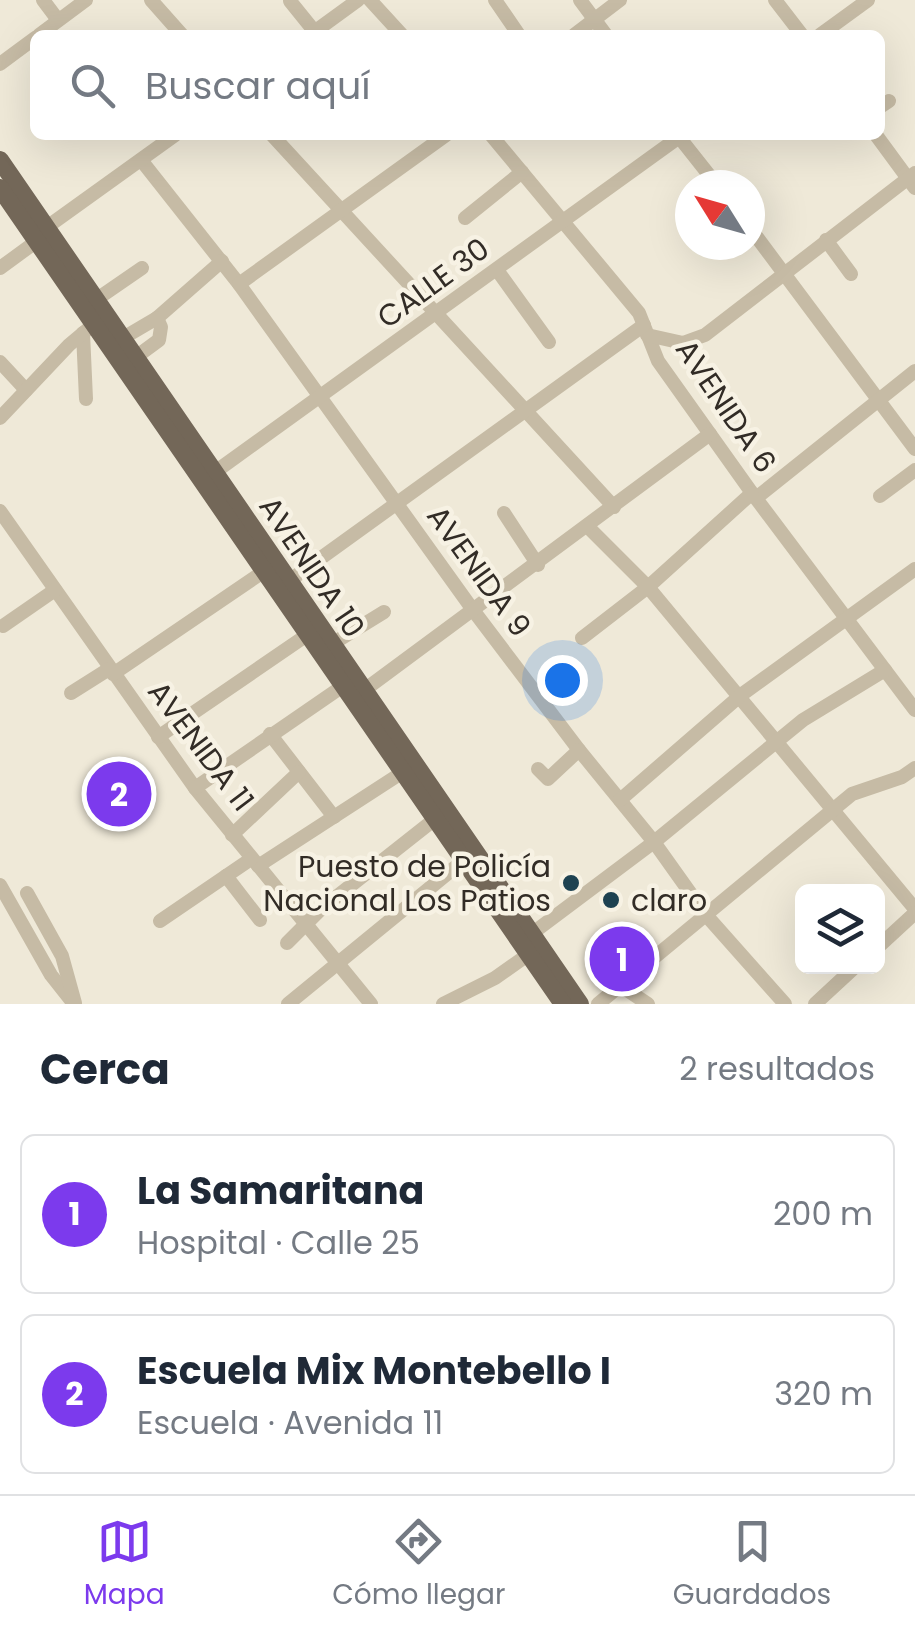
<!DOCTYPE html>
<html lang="es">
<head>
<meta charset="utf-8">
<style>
  :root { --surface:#fff; --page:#f6f6f7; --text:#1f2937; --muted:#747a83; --line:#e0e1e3; --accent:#7c3aed }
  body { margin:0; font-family:Poppins,sans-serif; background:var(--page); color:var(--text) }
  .controls { position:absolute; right:30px; bottom:30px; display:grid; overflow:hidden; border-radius:15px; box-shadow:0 10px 40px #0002 }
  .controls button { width:90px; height:90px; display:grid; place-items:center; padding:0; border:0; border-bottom:2px solid var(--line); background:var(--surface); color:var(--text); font:50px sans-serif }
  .compass { position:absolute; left:675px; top:170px; width:90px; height:90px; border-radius:50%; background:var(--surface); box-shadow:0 10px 40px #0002; rotate:307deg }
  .you { position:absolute; left:562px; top:680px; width:35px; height:35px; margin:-25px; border:8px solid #fff; border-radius:50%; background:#1a73e8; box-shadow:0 0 0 15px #1a73e833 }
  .badge { display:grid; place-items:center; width:65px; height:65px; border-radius:50%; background:var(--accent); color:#fff; font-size:32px; font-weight:700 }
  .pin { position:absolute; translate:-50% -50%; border:5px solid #fff; box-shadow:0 2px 10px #0006 }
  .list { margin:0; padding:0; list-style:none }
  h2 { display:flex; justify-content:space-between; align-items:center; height:130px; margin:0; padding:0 40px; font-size:42px }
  h2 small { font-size:32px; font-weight:400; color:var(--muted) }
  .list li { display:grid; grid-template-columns:65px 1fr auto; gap:30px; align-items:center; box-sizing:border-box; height:160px; margin:0 20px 20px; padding:0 20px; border:2px solid var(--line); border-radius:15px }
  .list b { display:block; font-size:38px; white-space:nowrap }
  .list p { margin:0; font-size:32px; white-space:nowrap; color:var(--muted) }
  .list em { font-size:32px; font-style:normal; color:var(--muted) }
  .icon { flex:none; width:55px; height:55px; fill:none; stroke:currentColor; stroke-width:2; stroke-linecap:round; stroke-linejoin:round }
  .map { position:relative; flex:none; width:915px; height:1004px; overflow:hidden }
  .search { position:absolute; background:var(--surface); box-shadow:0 10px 40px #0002; left:30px; right:30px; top:30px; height:110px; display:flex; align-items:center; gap:25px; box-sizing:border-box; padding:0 35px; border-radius:15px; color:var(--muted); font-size:38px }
  .sheet { height:490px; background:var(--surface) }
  nav { display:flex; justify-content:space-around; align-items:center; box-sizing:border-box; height:140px; border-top:2px solid var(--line); background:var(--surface); font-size:28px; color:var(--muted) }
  nav a { display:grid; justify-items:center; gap:5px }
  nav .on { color:var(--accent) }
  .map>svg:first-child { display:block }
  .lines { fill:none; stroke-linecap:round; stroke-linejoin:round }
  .minor { stroke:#c6bba5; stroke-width:14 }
  .major { stroke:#736758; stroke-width:18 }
  .poi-dot { fill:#1e4251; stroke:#f7f2e4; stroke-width:4 }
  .labels { text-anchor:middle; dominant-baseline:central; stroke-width:9; stroke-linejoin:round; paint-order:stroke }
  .street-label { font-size:30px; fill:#322c26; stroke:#f7f2e4 }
  .poi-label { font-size:30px; fill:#322c26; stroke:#f7f2e4; text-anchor:end }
</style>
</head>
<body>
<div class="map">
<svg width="915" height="1004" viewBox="0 0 915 1004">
  <rect width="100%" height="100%" fill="#efe9d8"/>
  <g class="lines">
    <g class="minor">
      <path d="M43,0l15,20"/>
      <path d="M151,0l31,35"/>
      <path d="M370,0l32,35"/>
      <path d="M495,0l24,35"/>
      <path d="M580,0l26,35"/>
      <path d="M775,0l27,35"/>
      <path d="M290,1l25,31"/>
      <path d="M39,35l47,-35"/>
      <path d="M310,35l48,-35"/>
      <path d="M574,35l46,-35"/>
      <path d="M820,35l48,-35"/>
      <path d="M0,64l35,-26"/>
      <path d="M880,107l9,-6"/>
      <path d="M272,135l342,372"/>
      <path d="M491,135l148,178 19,48 94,132 163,217"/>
      <path d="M876,135l39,53"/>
      <path d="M679,137l38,48"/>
      <path d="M141,160l98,124 234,326 106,140 75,92 52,73 79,89"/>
      <path d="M465,218l57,-46"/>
      <path d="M47,227l128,-92"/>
      <path d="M750,228l165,221"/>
      <path d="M826,240l25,34"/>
      <path d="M0,268l37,-27"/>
      <path d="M497,270l52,72"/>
      <path d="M239,284l207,-149"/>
      <path d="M97,299l45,-31"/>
      <path d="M83,333l3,66"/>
      <path d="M647,335l36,8 22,-8 210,-162"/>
      <path d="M123,338l34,-20 65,-57"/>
      <path d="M136,357l23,-17 2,-13 -4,-9"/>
      <path d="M0,362l26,28"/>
      <path d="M0,418l69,-73 25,-21"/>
      <path d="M215,472l467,-337"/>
      <path d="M880,496l35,-26"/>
      <path d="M756,498l159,-127"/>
      <path d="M0,511l195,277 176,216"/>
      <path d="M504,513l34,52"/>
      <path d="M588,527l60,60 267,322"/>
      <path d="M289,581l355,-256"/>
      <path d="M3,626l52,-36"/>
      <path d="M582,638l66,-51 104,-94"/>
      <path d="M332,644l52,-32"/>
      <path d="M113,674l150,-102"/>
      <path d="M363,691l347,-257"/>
      <path d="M71,693l38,-24"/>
      <path d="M270,734l64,83"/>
      <path d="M158,737l149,-102"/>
      <path d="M538,769l10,10 31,-29"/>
      <path d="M195,788l148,-102"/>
      <path d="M620,800l121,-105 174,-126"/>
      <path d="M232,835l67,-63"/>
      <path d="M258,866l145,-94"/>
      <path d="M226,876l34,44"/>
      <path d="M0,885l51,90 23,29"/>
      <path d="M27,893l35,63 13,47"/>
      <path d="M160,921l91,-62"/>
      <path d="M526,938l128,-96 149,-122 82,-50"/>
      <path d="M287,943l34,-34 114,-90"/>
      <path d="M878,947l37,-34"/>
      <path d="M621,986l27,18"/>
      <path d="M288,1004l176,-144"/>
      <path d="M443,1004l52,-26 34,-24"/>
      <path d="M598,1004l254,-210 50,-17 13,-9"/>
      <path d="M815,1004l41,-38"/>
    </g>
    <g class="major">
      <path d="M0,160l580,844"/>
      <path d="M0,188l563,816"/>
    </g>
  </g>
  <g class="poi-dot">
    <circle cx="571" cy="883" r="10"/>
    <circle cx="611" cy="900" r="10"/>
  </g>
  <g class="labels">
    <g class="street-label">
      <text transform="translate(433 283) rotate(-36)">CALLE 30</text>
      <text transform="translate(726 406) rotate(56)">AVENIDA 6</text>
      <text transform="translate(312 567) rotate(56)">AVENIDA 10</text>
      <text transform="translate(479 571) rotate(54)">AVENIDA 9</text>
      <text transform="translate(201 746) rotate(53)">AVENIDA 11</text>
    </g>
    <g class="poi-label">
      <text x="551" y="866">Puesto de Policía<tspan x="551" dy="34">Nacional Los Patios</tspan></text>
      <text x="631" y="900" text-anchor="start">claro</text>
    </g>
  </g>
</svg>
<div class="controls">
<button><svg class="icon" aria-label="layers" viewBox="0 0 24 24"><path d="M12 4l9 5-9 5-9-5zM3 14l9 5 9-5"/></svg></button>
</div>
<svg class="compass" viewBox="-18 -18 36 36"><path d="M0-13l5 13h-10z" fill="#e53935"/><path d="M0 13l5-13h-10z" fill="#747a83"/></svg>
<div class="you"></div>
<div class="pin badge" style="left:622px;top:959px">1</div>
<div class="pin badge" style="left:119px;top:794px">2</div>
<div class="search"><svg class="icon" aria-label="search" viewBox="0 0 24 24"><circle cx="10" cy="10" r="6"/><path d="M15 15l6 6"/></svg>Buscar aquí</div>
</div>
<section class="sheet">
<h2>Cerca<small>2 resultados</small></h2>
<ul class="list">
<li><span class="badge">1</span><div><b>La Samaritana</b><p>Hospital · Calle 25</p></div><em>200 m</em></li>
<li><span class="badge">2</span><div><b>Escuela Mix Montebello I</b><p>Escuela · Avenida 11</p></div><em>320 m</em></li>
</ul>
</section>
<nav>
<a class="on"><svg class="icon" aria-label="map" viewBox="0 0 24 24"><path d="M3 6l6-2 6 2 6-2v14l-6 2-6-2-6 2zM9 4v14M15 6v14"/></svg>Mapa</a>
<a><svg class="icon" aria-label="directions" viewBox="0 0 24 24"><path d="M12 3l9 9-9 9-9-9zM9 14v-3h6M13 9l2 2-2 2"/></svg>Cómo llegar</a>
<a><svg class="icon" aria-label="saved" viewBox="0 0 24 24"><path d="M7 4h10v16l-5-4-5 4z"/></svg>Guardados</a>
</nav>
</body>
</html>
